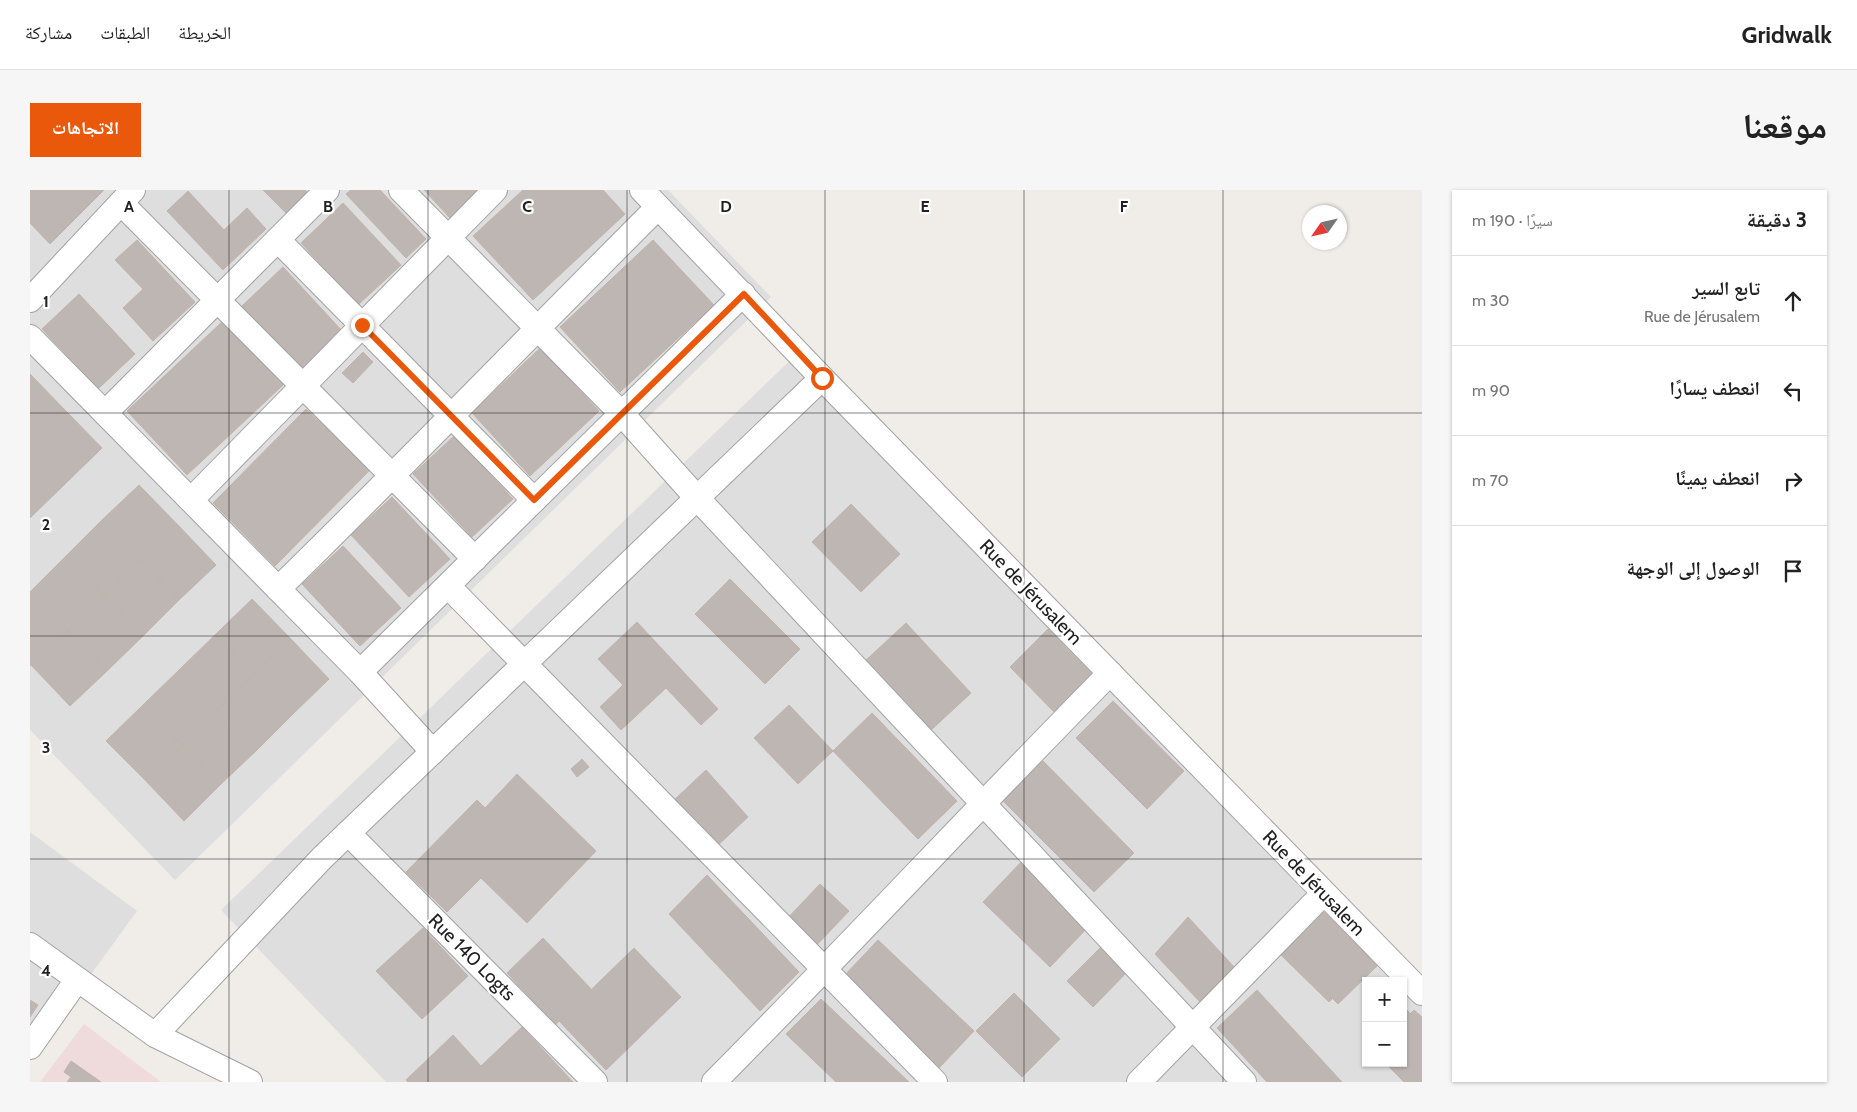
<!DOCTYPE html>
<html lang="ar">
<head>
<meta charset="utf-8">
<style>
  :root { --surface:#fff; --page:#f6f6f6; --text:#222; --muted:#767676; --line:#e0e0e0; --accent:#ea580c }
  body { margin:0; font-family:Cabin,"Noto Naskh Arabic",sans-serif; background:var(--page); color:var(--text); direction:rtl }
  .controls { position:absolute; right:15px; bottom:15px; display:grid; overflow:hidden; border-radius:0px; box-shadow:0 1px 4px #0004 }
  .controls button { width:45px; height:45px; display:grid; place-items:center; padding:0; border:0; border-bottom:1px solid var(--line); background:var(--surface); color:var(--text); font:25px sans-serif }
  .compass { position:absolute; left:1272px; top:15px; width:45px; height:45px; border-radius:50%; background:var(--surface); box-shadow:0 1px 4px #0004; rotate:236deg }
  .stop { position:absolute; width:15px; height:15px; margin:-11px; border:4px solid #ea580c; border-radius:50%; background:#fff }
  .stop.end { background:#ea580c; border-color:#fff; box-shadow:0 1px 5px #0008 }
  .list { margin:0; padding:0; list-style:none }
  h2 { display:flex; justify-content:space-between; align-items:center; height:65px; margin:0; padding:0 20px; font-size:21px }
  h2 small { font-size:16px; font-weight:400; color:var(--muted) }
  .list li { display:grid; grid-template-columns:32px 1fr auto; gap:15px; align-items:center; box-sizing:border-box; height:90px; padding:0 20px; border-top:1px solid var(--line) }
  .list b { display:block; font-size:19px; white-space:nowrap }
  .list p { margin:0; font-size:16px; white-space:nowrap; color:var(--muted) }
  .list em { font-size:16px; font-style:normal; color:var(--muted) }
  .icon { flex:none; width:28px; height:28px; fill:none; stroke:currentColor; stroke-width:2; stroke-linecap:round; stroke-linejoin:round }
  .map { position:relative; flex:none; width:1392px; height:892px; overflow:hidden; direction:ltr; border-radius:0px }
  header { display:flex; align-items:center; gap:30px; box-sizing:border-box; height:70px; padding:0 25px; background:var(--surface); border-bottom:1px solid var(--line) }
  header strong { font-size:24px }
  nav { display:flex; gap:28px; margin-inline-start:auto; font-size:18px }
  .intro { display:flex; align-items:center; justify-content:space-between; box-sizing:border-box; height:120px; padding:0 30px }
  h1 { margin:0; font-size:35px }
  .button { padding:12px 22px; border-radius:0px; background:var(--accent); color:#fff; font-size:18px; font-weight:700 }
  main { display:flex; gap:30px; padding:0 30px }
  aside { flex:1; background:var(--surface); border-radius:0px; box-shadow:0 1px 4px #0004 }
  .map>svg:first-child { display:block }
  .residential { fill:#dfdede; fill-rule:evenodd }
  .commercial { fill:#efdadc }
  .building { fill:#beb6b2; stroke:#c1b3ac }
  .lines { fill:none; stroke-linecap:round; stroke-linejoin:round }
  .minor-casing { stroke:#a2a2a2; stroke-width:26 }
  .minor { stroke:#fff; stroke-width:24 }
  .route { stroke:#ea580c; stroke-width:6 }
  .grid { fill:none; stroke:#212121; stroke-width:1; stroke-opacity:0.55 }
  .labels { text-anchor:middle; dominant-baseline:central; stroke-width:4.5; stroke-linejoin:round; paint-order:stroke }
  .street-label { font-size:19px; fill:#212121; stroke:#fff }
  .grid-label { font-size:16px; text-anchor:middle; font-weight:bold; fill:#212121; stroke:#fff; stroke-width:4.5; stroke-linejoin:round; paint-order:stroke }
</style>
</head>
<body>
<header>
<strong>Gridwalk</strong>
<nav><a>الخريطة</a><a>الطبقات</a><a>مشاركة</a></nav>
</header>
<div class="intro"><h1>موقعنا</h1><a class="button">الاتجاهات</a></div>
<main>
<aside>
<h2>3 دقيقة<small>سيرًا · 190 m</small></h2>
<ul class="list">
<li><svg class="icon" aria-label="ahead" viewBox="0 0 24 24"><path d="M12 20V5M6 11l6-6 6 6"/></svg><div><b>تابع السير</b><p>Rue de Jérusalem</p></div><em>30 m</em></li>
<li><svg class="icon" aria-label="left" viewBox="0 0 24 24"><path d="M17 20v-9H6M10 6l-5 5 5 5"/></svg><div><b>انعطف يسارًا</b></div><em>90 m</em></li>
<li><svg class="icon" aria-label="right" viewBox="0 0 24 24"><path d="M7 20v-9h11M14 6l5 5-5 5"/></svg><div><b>انعطف يمينًا</b></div><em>70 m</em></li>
<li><svg class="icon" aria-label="arrive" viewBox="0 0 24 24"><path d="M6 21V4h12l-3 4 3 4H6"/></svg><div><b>الوصول إلى الوجهة</b></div></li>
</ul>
</aside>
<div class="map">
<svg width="1392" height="892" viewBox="0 0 1392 892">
  <rect width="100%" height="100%" fill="#f0ede9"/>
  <g class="residential">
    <path d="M0,0h638l103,107 -596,583 -145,-150z"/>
    <path d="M777,154l615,639v99h-1036l-165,-172zM1336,791h37v82h-37z"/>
    <path d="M0,642l107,79 -107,147z"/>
  </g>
  <path class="commercial" d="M54,834l77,58h-121z"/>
  <g class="building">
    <path d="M0,0h74l-54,54 -20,-21z"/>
    <path d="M233,0h42l2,2 -21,21z"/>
    <path d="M321,0h29l46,49 -20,19 -60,-64z"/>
    <path d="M394,0h56l-30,28z"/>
    <path d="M493,0h80l22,24 -92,86 -60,-64z"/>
    <path d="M158,1l36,39 23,-22 19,21 -43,41 -56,-59z"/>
    <path d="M313,13l58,62 -43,40 -57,-62z"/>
    <path d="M107,50l58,62 -42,39 -30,-33 20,-19 -28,-29z"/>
    <path d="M623,50l61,65 -94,87 -60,-65z"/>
    <path d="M253,77l61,66 -41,38 -61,-65z"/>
    <path d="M49,104l56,60 -37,35 -56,-60z"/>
    <path d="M193,131l60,64 -96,90 -60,-64z"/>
    <path d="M510,158l59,63 -69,65 -58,-63z"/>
    <path d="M333,162l10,10 -20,21 -11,-10z"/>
    <path d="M0,184l33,34 -33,32z"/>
    <path d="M33,218l39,40 -37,36 -35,-37v-7z"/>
    <path d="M276,219l64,61 -95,96 -62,-63z"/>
    <path d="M424,246l59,63 -41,38 -59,-63z"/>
    <path d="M0,257l35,37 -35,34z"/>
    <path d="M109,295l38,39 -36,36 -39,-40z"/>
    <path d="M362,307l58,62 -41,38 -58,-62z"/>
    <path d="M821,314l49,50 -39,38 -49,-50z"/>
    <path d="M72,330l39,40 -37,35 -38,-39z"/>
    <path d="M147,334l39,41 -37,35 -38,-40z"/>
    <path d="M313,356l58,62 -41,38 -58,-62z"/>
    <path d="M36,366l38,39 -36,36 -38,-39z"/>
    <path d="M111,370l38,40 -36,36 -39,-41z"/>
    <path d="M700,389l70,70 -35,35 -70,-70z"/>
    <path d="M0,402l38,39 -36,35 -2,-1z"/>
    <path d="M74,405l39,41 -36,35 -39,-40z"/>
    <path d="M222,409l39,40 -37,35 -38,-40z"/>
    <path d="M607,432l81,87 -17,16 -35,-37 -45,42 -21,-23 23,-22 -25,-26z"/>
    <path d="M876,433l65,70 -42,39 -65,-70z"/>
    <path d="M1018,439l49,50 -38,38 -49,-50z"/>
    <path d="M38,441l39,40 -37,35 -38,-40z"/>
    <path d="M186,444l38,40 -36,35 -39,-39z"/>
    <path d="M261,449l38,40 -36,35 -39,-40z"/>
    <path d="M149,480l39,39 -36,36 -39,-40z"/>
    <path d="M224,484l39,40 -36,36 -39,-41z"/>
    <path d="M1083,511l71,70 -37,38 -71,-71z"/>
    <path d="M113,515l39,40 -37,35 -39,-39z"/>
    <path d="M759,515l44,46 -35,33 -44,-46z"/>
    <path d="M188,519l39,41 -37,35 -38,-40z"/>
    <path d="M842,523l85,88 -39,38 -85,-88z"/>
    <path d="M152,555l38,40 -36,36 -39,-41z"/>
    <path d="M552,569l7,8 -12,10 -6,-8z"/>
    <path d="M1013,571l91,92 -40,39 -91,-91z"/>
    <path d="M676,580l42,47 -34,32 -42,-47z"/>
    <path d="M487,584l79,77 -69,72 -46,-45 -34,34 -41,-40 71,-72 8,8z"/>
    <path d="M994,669l67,65 -41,43 -67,-65z"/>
    <path d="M677,685l92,97 -39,39 -91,-97z"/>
    <path d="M790,694l29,27 -36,38 -29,-27z"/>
    <path d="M1292,720l50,49 -43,43 -50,-49z"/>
    <path d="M1298,726l49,50 -39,38 -49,-50z"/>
    <path d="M1158,727l47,51 -35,34 -45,-48z"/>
    <path d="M393,738l45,48 -46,43 -46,-48z"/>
    <path d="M513,748l49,52 -37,35 -48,-52z"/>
    <path d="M848,750l96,91 -35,37 -96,-91z"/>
    <path d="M1074,754l26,25 -37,38 -26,-26z"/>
    <path d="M604,758l47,49 -75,73 -47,-49z"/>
    <path d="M1227,800l85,92h-75l-50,-54z"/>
    <path d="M984,803l46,46 -38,38 -46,-46z"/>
    <path d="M791,809l88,83h-73l-50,-48z"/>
    <path d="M0,810l8,5 -8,12z"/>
    <path d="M1377,820l15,16v56h-18l-18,-19h17v-49z"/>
    <path d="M1384,820l8,7v65h-17l-20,-19h18v-42z"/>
    <path d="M492,837l51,55h-165l-2,-2 47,-45 28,31z"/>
    <path d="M41,871l30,21h-34l4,-5 -7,-5z"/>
  </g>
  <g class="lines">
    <defs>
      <g id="minor">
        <path d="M371,0l221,224 75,84 547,584"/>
        <path d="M612,0l180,188 600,615"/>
        <path d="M91,13l354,356"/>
        <path d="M248,50l256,260"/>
        <path d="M0,110l103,-110"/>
        <path d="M0,147l330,335 383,-378"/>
        <path d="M75,223l222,-223"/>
        <path d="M161,310l304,-310"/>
        <path d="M418,396l487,496"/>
        <path d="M248,399c129,-126 253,-255 380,-382"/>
        <path d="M330,482l73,80"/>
        <path d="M318,643l247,249"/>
        <path d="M0,755l125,90 95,47"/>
        <path d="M125,845l167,-177 500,-480"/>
        <path d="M0,857l47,-67"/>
        <path d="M684,892c134,-135 263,-274 396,-409"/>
        <path d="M1109,892l184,-188"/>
      </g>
    </defs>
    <use href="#minor" class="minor-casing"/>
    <use href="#minor" class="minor"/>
  </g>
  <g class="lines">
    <path class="route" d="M332,135l172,175 210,-206 78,84"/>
  </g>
  <path class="grid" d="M199,0v892M398,0v892M597,0v892M795,0v892M994,0v892M1193,0v892M0,223h1392M0,446h1392M0,669h1392"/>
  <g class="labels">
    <g class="street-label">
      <text transform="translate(1001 402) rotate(46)">Rue de Jérusalem</text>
      <text transform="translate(1284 693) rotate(46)">Rue de Jérusalem</text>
      <text transform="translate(442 767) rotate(45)">Rue 140 Logts</text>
    </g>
  </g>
  <g class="grid-label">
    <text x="99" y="22">A</text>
    <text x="298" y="22">B</text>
    <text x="497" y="22">C</text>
    <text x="696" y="22">D</text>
    <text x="895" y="22">E</text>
    <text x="1094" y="22">F</text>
    <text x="16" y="117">1</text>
    <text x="16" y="340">2</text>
    <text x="16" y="563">3</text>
    <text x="16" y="786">4</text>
  </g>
</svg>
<div class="controls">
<button>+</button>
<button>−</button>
</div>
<svg class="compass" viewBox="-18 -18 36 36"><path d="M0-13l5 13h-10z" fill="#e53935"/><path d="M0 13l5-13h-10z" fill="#767676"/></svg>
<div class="stop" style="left:792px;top:188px"></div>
<div class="stop end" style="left:332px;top:135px"></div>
</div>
</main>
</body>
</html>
